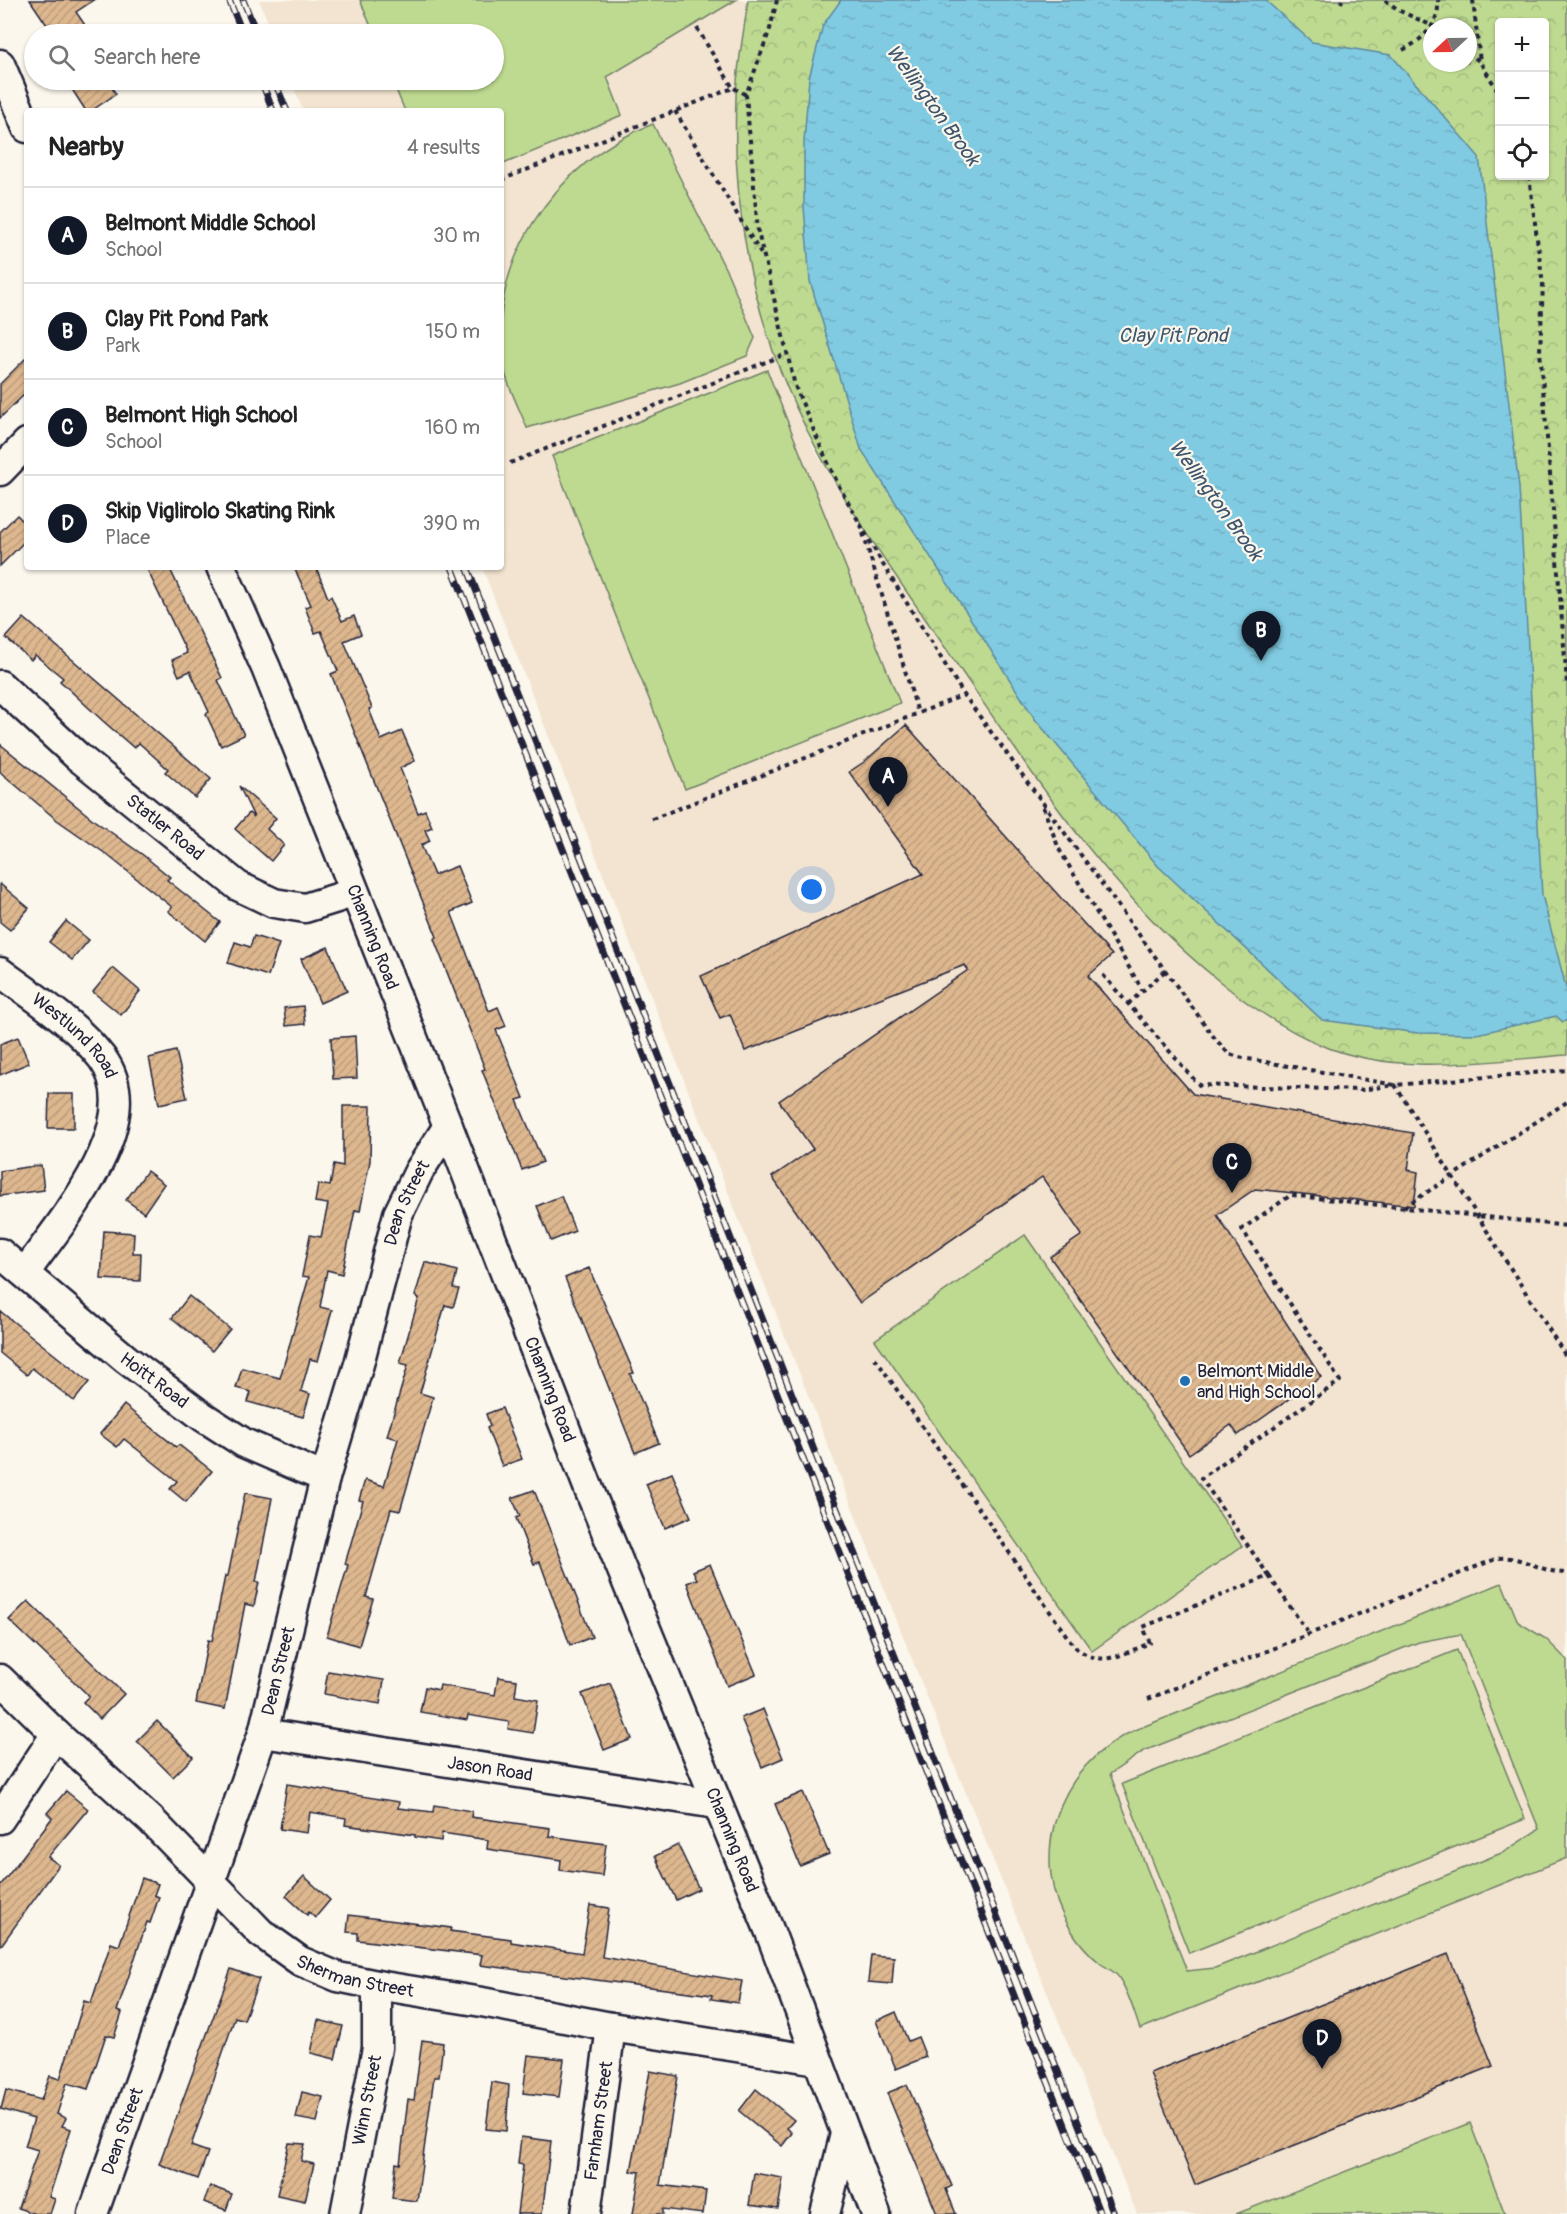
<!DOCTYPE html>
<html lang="en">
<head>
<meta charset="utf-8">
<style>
  :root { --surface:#fff; --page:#f6f6f6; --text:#222; --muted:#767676; --line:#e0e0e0; --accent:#111827 }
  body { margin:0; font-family:Pangolin,sans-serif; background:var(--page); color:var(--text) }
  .controls { position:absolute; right:18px; top:18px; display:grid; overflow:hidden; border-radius:6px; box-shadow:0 2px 4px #0004 }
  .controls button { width:54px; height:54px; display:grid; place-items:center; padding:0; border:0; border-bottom:2px solid var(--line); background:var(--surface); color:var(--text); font:30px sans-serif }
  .compass { position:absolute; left:1423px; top:18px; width:54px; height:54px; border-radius:50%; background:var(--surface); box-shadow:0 2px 4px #0004; rotate:248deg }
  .you { position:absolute; left:812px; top:890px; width:21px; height:21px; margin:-15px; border:4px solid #fff; border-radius:50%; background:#1a73e8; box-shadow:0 0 0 9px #1a73e833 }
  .badge { display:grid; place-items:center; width:39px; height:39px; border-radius:50%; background:var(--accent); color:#fff; font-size:20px; font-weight:700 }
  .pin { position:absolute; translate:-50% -50px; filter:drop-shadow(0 2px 3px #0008) }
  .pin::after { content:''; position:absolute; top:32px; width:21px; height:18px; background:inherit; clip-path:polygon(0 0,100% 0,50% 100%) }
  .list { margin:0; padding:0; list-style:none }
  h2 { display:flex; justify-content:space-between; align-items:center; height:78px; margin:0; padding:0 24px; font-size:26px }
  h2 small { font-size:20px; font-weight:400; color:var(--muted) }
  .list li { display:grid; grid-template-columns:39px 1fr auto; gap:18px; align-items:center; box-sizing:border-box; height:96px; padding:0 24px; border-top:2px solid var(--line) }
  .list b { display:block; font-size:22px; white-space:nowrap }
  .list p { margin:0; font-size:20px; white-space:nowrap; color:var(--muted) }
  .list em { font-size:20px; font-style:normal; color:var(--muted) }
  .icon { flex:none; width:33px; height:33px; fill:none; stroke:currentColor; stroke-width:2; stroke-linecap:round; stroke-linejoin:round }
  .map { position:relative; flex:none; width:1567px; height:2214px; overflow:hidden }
  .search { position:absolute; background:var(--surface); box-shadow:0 2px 4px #0004; left:24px; top:24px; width:480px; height:66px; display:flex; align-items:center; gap:15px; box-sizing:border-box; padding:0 21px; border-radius:33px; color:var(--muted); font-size:22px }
  .panel { position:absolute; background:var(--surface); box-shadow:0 2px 4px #0004; left:24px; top:108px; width:480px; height:462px; border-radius:6px }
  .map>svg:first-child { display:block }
  .built { fill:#f2e4d0 }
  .park { fill:url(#park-crowns); stroke:#707e66; stroke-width:1.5; fill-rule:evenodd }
  .pitch { fill:#beda91; stroke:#707e66; stroke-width:1.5; fill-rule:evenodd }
  .water { fill:url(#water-ripples); stroke:#5b879f; stroke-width:1.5 }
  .building { fill:url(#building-hatch); stroke:#22223b; stroke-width:1.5 }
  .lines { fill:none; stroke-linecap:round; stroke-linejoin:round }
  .minor-casing { stroke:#22223b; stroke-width:33 }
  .path { stroke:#22223b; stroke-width:4; stroke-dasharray:4.5 4.5; stroke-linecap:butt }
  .minor { stroke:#fbf7ec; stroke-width:28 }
  .rail-casing { stroke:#22223b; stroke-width:7 }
  .rail { stroke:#fbf7ec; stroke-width:4.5; stroke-dasharray:14; stroke-linecap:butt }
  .poi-dot { fill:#1f6fb2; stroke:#fbf7ec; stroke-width:2 }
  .labels { text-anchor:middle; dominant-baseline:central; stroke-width:4.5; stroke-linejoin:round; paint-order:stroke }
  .street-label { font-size:18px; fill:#22223b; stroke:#fbf7ec }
  .poi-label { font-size:18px; fill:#22223b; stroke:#fbf7ec; text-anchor:start }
  .water-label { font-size:20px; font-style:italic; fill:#3e556d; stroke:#fbf7ec }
</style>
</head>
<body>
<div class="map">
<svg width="1567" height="2214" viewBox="0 0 1567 2214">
  <defs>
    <pattern id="park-crowns" width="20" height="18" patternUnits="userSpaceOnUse" patternTransform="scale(1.5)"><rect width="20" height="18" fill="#beda91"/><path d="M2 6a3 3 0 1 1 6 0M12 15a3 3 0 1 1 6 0" fill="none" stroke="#a3bb7e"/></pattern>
    <pattern id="water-ripples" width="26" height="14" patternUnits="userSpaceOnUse" patternTransform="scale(1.5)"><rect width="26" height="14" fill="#81cbe2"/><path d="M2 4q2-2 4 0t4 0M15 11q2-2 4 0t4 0" fill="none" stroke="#6faec3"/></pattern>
    <pattern id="building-hatch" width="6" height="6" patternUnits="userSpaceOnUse" patternTransform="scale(1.5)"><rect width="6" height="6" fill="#ddb78e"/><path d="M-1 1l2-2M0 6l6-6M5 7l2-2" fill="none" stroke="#bd9d7b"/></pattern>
  </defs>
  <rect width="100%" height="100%" fill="#fbf7ec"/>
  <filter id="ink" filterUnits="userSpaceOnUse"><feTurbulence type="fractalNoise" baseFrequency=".0167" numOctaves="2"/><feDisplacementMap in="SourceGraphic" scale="12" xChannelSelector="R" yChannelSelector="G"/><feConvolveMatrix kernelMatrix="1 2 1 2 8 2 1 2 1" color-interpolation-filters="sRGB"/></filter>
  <g filter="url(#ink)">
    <path class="built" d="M259,0h489l-12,95 5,123 47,172 26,59 47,77 209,300 69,83 144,119 41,18 45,14 44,6 154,-11v1159h-430l-210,-517 -445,-1130h19v-456h-198l-12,-31h203v-46h-221z"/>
    <path class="park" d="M748,0h819v1055c-82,6 -168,22 -246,-10 -38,-16 -70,-38 -102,-64 -114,-92 -186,-207 -268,-325 -70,-102 -145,-201 -183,-320 -25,-77 -35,-158 -32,-239 1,-32 8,-65 12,-97zM1500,22h44v154h-44zM1432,27h36v36h-36z"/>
    <g class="pitch">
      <path d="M360,0h376l-129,77 15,38 -121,50v-54h-96l-13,-31h102v-46h-120z"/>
      <path d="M653,124l75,150 27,64 -8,18 -67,27 -153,45c-7,-18 -17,-37 -22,-55 -24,-107 51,-213 148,-249z"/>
      <path d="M767,370l133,333 -215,86 -133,-333z"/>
      <path d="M1025,1235l217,311 -150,105 -217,-311z"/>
      <path d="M1502,1583l16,39 28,17 21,21v198l-427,171c-6,-16 -11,-37 -21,-51 -3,-6 -12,-10 -18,-14 -12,-10 -22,-21 -30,-34 -46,-72 -13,-166 64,-200zM1461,1634l78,195 -35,23 -274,110 -15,6 -28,3 -77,-197 34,-23 275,-109z"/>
      <path d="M1457,1650l68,169 -336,134 -67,-169z"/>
      <path d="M1470,2123l35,91h-269z"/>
    </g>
    <path class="water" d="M841,0h424l47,42 79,13 88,102 40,330 23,408 25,96v29l-4,2 -7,-6 -79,18 -59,-1 -96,-13 -164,-154 -123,-147 -174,-270 -51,-168 -6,-74v-65l5,-64 14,-53z"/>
    <g class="building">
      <path d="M30,0h64l-18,12 15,22h-38z"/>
      <path d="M66,80h41l9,14 -25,17h-5z"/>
      <path d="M27,357v35l-27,26v-34z"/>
      <path d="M17,515l10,10v14l-27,27v-34z"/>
      <path d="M146,567h23l53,111 -4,2 26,55 -23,11 -15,-32 3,-2 -19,-41 -11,5 -7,-16 15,-7z"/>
      <path d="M294,567h22l12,31 3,-2 11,25 12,-5 7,18 -17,7 28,67 -3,1 12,31 21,-9 13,30 -15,7 18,45 7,-3 7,17 -7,3 5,11 -9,4 13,30 23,-9 15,37 -21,9 38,99 9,-4 8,19 -10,4 28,68 -7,2 26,62 -21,8 -40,-100 3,-1 -51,-130 3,-2 -106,-263 7,-3 -17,-40 -6,2 -10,-26 6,-2z"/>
      <path d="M24,618l187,161 -16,19 -30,-26 3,-3 -29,-26 -5,5 -31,-27 -43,-40 3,-3 -28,-23 -4,5 -25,-22z"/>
      <path d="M906,725l206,230 -24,21 105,118 220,39 -5,37 10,2 -4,34 -159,-17 -38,26 104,162 -83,58 -7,-10 -42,29 -139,-197 32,-22 -40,-58 -182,126 -88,-126 41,-28 -34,-48 189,-131 -3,-5 -220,86 -15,-37 -10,4 -19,-42 222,-102 -74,-102 15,-10z"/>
      <path d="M0,744l95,77 48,34 27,22 -3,3 53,42 -15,19 -37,-30 4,-4 -66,-53 -49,-34 -57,-48z"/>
      <path d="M239,786l37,32 -9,11 17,16 -13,16 -36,-32 14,-16 5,4z"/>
      <path d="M0,884l29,24 -19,22 -10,-8z"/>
      <path d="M66,921l23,19 -17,20 -23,-18z"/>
      <path d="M254,936l25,8 -11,32 -40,-13 7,-21 15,5z"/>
      <path d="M328,947l19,44 -27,12 -19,-44z"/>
      <path d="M113,968l27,23 -19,24 -28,-23z"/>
      <path d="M303,1006l2,18 -19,2 -2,-18z"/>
      <path d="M355,1036l2,42 -24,1 -2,-41z"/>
      <path d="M18,1037l11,26 -29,12v-31z"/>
      <path d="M176,1051l11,47 -28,6 -10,-46z"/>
      <path d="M49,1094h25v34h-26z"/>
      <path d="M343,1106h28l-1,55 -10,50 -5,-1 -13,64 -15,-4 -7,37 12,3 -14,51 -8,-2 -9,32 9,3 -7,23 -55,-15 3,-10 -15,-4 6,-20 38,10 29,-101 -7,-1 8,-41 11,2 7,-33 -13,-2 3,-18 12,2 4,-22 9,2z"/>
      <path d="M41,1165l3,25 -44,6v-25z"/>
      <path d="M147,1171l17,13 -20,29 -18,-13z"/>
      <path d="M561,1196l14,35 -24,10 -14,-35z"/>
      <path d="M104,1231l30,2 -1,20h8l-1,28 -39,-2z"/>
      <path d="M425,1262l32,9 -4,17 6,1 -6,18 -8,-2 -25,88 13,4 -33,114 -9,-2 -25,88 7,2 -14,47 -32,-10 21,-71 -3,-1 18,-63 -4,-1 6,-20 19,6 14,-47 -11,-3 21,-71 -8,-2 19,-65 -4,-2z"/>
      <path d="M589,1268l45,105 -4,1 29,69 -24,10 -70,-175z"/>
      <path d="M189,1296l41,33 -18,22 -40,-33z"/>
      <path d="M0,1311l89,71 -15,19 -42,-33 -5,7 -27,-22z"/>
      <path d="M124,1405l52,42 3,-2 33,26 -26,31 -16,-13 7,-8 -30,-24 -23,-18 -7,8 -17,-13z"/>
      <path d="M502,1408l20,51 -20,7 -15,-38 3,-2 -4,-12z"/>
      <path d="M672,1473l19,44 -26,11 -19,-44z"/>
      <path d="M534,1490l58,147 -18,7 -4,1 -30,-83 -6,2 -18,-46 4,-2 -8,-18z"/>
      <path d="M245,1493l27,5 -16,84h3l-5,24 -9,-2 -20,105 -29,-6 12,-63 4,1 13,-65h3z"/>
      <path d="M710,1564l46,110 -29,12 -40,-103 10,-4 -4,-8z"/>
      <path d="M28,1601l96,93 -24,25 -17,-17 6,-6 -80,-76z"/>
      <path d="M328,1671l56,9 -4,24 -56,-10z"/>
      <path d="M498,1677l19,3 -2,16 23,4 -5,33 -25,-4 1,-7 -41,-7 -1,5 -47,-8 5,-25 14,3 1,-5 55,10z"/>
      <path d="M610,1683l22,56 -28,11 -22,-56z"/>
      <path d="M763,1709l20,49 -21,9 -21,-49z"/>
      <path d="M157,1721l36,36 -20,20 -36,-36z"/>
      <path d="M287,1784l112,18 -1,6 35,4 1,-7 38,6 -1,6 79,11 -1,8 57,8 -4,32 -42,-6 1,-10 -74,-11 1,-9 -46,-7 -1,8 -26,-4v-2l-70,-10 1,-7 -36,-6 -3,21 -27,-4z"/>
      <path d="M66,1791l22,18 -40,48 11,8 -59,82v-61l52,-68 -5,-5z"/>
      <path d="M803,1792l26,62 -29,12 -25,-62z"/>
      <path d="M678,1845l21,44 -23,11 -21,-44z"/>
      <path d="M304,1876l26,24 -15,18 -6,-6 -2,3 -21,-19z"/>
      <path d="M142,1878l16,6 -4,11 5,2 -9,26 -3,-1 -30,89 5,2 -8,24 -8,-2 -18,54 -21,-6 -10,31 9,4 -4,8 9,3 -22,68 6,2 -5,15h-15l-17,-6 20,-58 -13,-4 9,-27 -33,-10 5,-19 35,10 9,-24 10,3 24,-78 7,2 20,-60 8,3z"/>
      <path d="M590,1905l19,3 -7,49 140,24 -4,22 -27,-4 1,-4 -232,-30 2,-10 -124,-15v-7l-11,-1 2,-17 102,13 -1,3 61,8v3l71,11z"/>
      <path d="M1448,1954l45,112 -298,119 -45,-112z"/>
      <path d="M871,1955l23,2 -2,27 -24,-2z"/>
      <path d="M231,1969l28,10 -15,41 -9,-3 -44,129 17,6 -10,27 -39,-15z"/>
      <path d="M896,2012l12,29 10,-4 8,20 -30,12 -20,-48z"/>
      <path d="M318,2020l25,6 -8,33 -24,-6z"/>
      <path d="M422,2040l21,3 -4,34h-5l-17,124 -25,-3 4,-35 4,1 8,-65 6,1z"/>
      <path d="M528,2055l36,4 -5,38 -36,-4z"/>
      <path d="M650,2071l28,5 -18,109 46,6 -3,23 -40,-5v5h-30l7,-42 -9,-1z"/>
      <path d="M492,2082l17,3 -3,46 -20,-2z"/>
      <path d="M907,2085l45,101 -6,3 10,25h-19l-50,-121z"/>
      <path d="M756,2089l38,31 -7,8 5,5 -10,13 -43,-35z"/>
      <path d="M302,2092l21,5 -6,25 -21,-4z"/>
      <path d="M521,2137l30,4 -9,73h-25l6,-49 -5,-1z"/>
      <path d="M289,2143l16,1 -4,17 13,3 -9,37 -28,-6z"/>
      <path d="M754,2173l29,5 -5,31 -29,-4z"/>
      <path d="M210,2186l22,8 -6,16 -22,-8z"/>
    </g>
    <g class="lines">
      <defs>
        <g id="minor">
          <path d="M0,64l27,64"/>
          <path d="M0,471l27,-28"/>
          <path id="s1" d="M221,567l45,101 182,458 142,366 180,440 106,282"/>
          <path id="s2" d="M0,685l77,71 161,130 36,17 31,5 48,-15"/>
          <path id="s3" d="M0,972c35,26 75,51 102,86 48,64 -41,163 -77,215"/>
          <path id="s4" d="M0,1253l126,106 76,57 42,27 81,35"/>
          <path id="s5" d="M0,1679l56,55 95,86 110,113 39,28 38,16 39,8 105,17 129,25 206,33"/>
          <path id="s6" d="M263,1733l453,71"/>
          <path d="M0,1819l56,-85"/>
          <path id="s7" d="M93,2214l170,-481 62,-255 34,-114 39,-150 21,-43 29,-45"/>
          <path id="s8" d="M345,2214l32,-166v-63"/>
          <path id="s9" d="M586,2214l25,-187"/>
          <path d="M825,2214l20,-80"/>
        </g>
      </defs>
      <use href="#minor" class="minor-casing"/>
      <g class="path">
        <path d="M777,0l-7,29 -24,66 12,137 37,154 28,66 17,36 42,75 82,132 252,345 13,14 14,4 152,27 172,-15"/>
        <path d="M1385,0l15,11 35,16"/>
        <path d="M1473,0l7,62"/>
        <path d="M1341,3l1,-3"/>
        <path d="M1403,50c19,-10 37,-25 35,-50"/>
        <path d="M1468,52l12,10 20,32"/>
        <path d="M734,88l12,7"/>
        <path d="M675,111l86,143"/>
        <path d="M1529,176l14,109 -3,66 27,332"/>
        <path d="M501,180l232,-92 -36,-60"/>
        <path d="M510,463l276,-109"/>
        <path d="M863,533l55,180"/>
        <path d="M1043,807l16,42 84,142"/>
        <path d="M652,819l312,-124"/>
        <path d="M1103,975l96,110 162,5 34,-5 172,273"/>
        <path d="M1128,1004l37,-33"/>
        <path d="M1404,1207l163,-105"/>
        <path d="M875,1358l198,287c28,25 46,10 77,-2l-7,-16 126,-51 -68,-98 139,-97 -98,-152 49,-34 276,31"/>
        <path d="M1269,1576l40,58"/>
        <path d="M1148,1699l350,-141c25,-3 43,15 69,15"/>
      </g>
      <use href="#minor" class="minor"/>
      <defs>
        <g id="rail">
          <path d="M229,0l14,34"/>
          <path d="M243,0l14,34"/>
          <path d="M261,80l12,31"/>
          <path d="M274,80l13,31"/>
          <path d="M452,567l648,1647"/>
          <path d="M467,567l647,1647"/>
        </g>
      </defs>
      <use href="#rail" class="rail-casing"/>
      <use href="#rail" class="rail"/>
    </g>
  </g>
  <circle class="poi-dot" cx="1185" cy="1381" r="6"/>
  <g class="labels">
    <g class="street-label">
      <text stroke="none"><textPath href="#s2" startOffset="218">Statler Road</textPath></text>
      <text stroke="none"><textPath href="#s1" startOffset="400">Channing Road</textPath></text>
      <text stroke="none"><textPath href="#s3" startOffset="99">Westlund Road</textPath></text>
      <text stroke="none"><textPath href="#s7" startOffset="1060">Dean Street</textPath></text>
      <text stroke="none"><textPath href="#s4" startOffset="200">Hoitt Road</textPath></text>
      <text stroke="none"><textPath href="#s1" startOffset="886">Channing Road</textPath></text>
      <text stroke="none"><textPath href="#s7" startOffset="574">Dean Street</textPath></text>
      <text stroke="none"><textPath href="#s6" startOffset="230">Jason Road</textPath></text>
      <text stroke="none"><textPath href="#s1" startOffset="1372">Channing Road</textPath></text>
      <text stroke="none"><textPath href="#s5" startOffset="470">Sherman Street</textPath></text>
      <text stroke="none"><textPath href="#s8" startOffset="116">Winn Street</textPath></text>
      <text stroke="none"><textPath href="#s9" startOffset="94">Farnham Street</textPath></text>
      <text stroke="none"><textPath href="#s7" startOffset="88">Dean Street</textPath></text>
    </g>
    <g class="poi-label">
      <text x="1197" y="1371">Belmont Middle<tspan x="1197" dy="21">and High School</tspan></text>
    </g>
    <g class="water-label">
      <text transform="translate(933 105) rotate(54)">Wellington Brook</text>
      <text x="1173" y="335">Clay Pit Pond</text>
      <text transform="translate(1216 500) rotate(54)">Wellington Brook</text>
    </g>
  </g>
</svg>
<div class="controls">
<button>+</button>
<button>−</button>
<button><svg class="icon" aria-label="locate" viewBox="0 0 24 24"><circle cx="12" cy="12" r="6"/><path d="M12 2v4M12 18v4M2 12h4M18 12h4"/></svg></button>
</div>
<svg class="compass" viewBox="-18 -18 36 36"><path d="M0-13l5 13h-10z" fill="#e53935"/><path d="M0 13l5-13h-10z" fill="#767676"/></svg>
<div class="you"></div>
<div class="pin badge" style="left:888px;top:807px">A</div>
<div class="pin badge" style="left:1261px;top:661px">B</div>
<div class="pin badge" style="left:1232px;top:1193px">C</div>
<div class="pin badge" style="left:1322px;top:2069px">D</div>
<div class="search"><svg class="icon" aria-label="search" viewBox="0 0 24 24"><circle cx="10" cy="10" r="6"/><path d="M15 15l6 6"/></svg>Search here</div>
<section class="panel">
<h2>Nearby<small>4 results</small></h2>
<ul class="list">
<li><span class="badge">A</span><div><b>Belmont Middle School</b><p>School</p></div><em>30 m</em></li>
<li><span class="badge">B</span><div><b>Clay Pit Pond Park</b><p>Park</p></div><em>150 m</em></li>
<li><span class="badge">C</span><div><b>Belmont High School</b><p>School</p></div><em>160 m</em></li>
<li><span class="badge">D</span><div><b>Skip Viglirolo Skating Rink</b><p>Place</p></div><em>390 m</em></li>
</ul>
</section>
</div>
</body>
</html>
